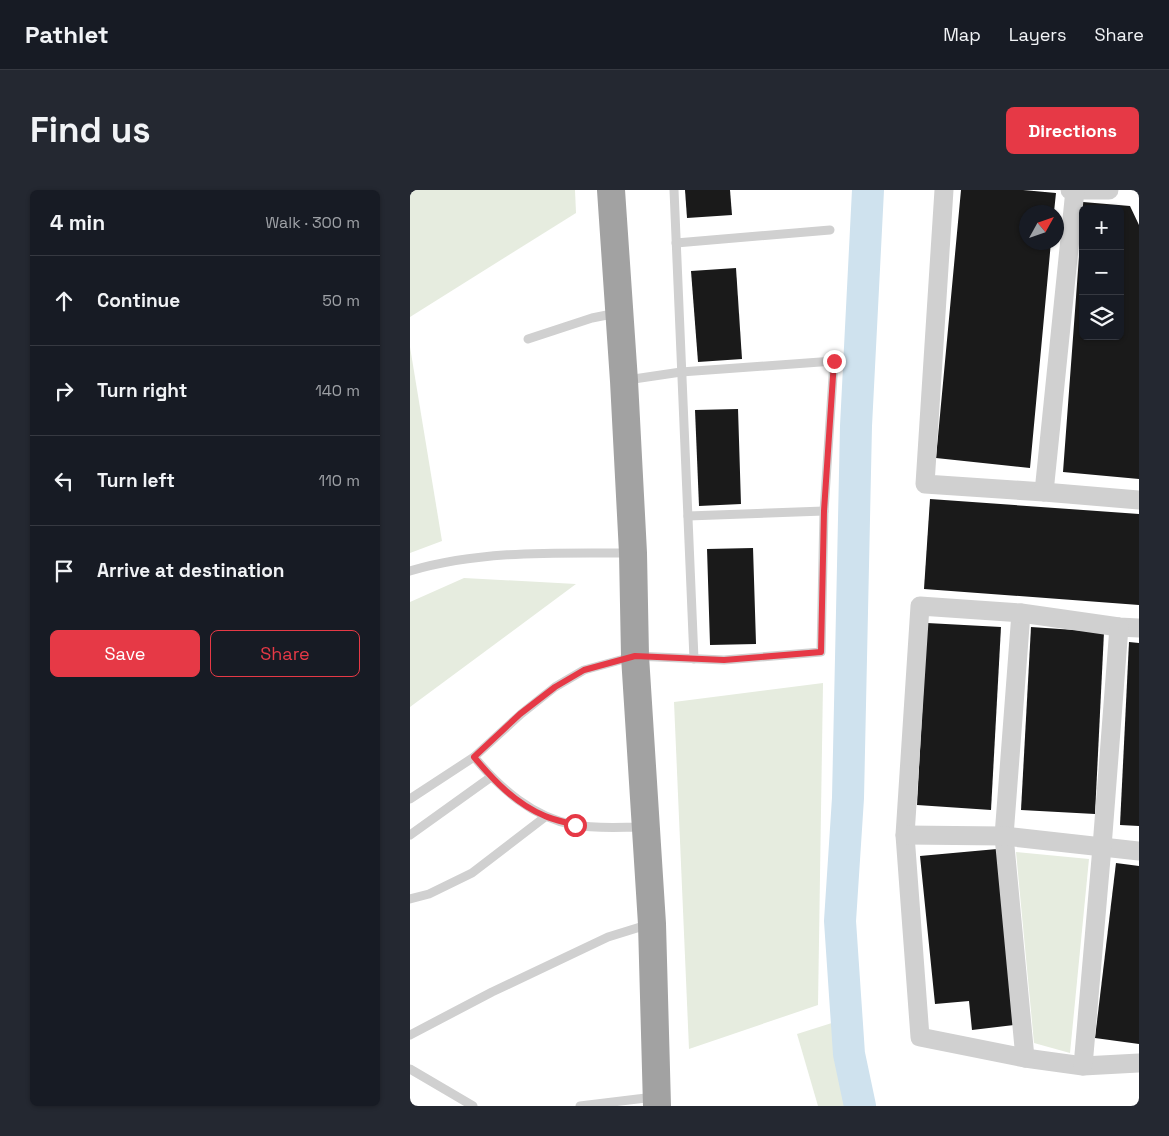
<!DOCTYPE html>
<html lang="en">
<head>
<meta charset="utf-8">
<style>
  :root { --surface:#171b24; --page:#242831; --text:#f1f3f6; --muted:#9ea1a6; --line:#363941; --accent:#e63946 }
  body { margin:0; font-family:"Space Grotesk",sans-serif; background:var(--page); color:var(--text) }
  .controls { position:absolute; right:15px; top:15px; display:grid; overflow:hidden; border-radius:8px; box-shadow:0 1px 4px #0004 }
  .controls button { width:45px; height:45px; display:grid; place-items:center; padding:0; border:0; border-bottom:1px solid var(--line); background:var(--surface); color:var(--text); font:25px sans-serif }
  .compass { position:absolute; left:609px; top:15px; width:45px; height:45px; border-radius:50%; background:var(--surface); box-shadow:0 1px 4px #0004; rotate:50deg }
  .stop { position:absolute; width:15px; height:15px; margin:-11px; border:4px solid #e63946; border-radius:50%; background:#fff }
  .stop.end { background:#e63946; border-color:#fff; box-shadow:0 1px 5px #0008 }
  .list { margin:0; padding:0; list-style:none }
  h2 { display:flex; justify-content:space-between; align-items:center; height:65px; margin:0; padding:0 20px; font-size:21px }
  h2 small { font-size:16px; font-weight:400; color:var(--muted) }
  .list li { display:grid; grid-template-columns:32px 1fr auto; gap:15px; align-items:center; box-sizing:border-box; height:90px; padding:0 20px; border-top:1px solid var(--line) }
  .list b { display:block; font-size:19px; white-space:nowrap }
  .list em { font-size:16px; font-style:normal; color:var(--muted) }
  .actions { display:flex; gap:10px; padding:15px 20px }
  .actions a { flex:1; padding:11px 0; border:1px solid var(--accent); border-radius:8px; text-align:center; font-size:18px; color:var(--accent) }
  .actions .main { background:var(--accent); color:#fff }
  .icon { flex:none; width:28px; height:28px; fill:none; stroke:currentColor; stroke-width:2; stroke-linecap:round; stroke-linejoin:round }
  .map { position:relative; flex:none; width:729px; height:916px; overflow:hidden; border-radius:8px }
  header { display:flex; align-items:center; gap:30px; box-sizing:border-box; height:70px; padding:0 25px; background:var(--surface); border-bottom:1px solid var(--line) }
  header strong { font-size:24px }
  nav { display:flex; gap:28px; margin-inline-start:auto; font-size:18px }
  .intro { display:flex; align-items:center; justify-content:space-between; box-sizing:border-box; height:120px; padding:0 30px }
  h1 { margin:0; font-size:35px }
  .button { padding:12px 22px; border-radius:8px; background:var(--accent); color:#fff; font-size:18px; font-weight:700 }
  main { display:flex; gap:30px; padding:0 30px }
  aside { flex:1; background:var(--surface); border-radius:8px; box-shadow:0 1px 4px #0004 }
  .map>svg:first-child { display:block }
  .green { fill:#e6ecdf }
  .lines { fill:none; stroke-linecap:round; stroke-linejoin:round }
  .river { stroke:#cfe2ee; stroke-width:32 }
  .building { fill:#1a1a1a }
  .service { stroke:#d0d0d0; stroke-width:9 }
  .minor { stroke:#d0d0d0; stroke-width:19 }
  .trunk { stroke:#a2a2a2; stroke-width:28 }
  .route { stroke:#e63946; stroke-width:6 }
</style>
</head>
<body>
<header>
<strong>Pathlet</strong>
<nav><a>Map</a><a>Layers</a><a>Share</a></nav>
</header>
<div class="intro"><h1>Find us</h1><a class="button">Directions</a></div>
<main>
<aside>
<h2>4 min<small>Walk · 300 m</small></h2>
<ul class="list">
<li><svg class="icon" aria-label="ahead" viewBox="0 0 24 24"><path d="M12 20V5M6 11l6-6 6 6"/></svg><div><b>Continue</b></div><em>50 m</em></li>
<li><svg class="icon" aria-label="right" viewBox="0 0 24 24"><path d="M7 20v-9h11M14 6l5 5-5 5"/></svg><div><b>Turn right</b></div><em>140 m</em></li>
<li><svg class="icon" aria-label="left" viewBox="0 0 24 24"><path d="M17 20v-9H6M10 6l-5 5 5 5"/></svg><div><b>Turn left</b></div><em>110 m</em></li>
<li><svg class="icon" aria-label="arrive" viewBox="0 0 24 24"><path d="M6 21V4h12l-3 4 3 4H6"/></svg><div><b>Arrive at destination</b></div></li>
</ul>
<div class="actions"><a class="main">Save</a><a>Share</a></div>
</aside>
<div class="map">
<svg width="729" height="916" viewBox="0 0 729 916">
  <rect width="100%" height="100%" fill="#fff"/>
  <g class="green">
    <path d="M0,0h165l1,23 -166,104z"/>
    <path d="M0,157l32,194 -32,12z"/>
    <path d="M54,388l112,6 -166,123v-105z"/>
    <path d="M413,493l-5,322 -129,44 -15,-347z"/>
    <path d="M606,662l73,7 -19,194 -36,-10z"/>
    <path d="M425,832l15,84h-32l-21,-72z"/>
  </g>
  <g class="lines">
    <path class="river" d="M450,916l-11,-52 -9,-133 8,-123 8,-372 12,-236"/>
  </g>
  <g class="building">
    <path d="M275,0h45l2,25 -45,3z"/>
    <path d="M551,0h62l33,3 -2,19h-28v30h25l-21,226 -94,-10z"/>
    <path d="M673,12l47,4 9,19v254l-76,-7 18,-242h2v106h37v-127h-37z"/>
    <path d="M326,78l6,91 -44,3 -7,-91z"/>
    <path d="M328,219l3,95 -42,2 -4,-96z"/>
    <path d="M520,309l209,15v91l-215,-16z"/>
    <path d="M343,358l3,96 -46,1 -3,-96z"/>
    <path d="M517,433l74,4 -10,183 -74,-5z"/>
    <path d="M621,437l73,5 -9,182 -74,-4z"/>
    <path d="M719,452l10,1v183l-19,-1z"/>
    <path d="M587,659l17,176 -42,5 -3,-29 -34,3 -15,-148z"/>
    <path d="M706,673l23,3v178l-44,-6z"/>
  </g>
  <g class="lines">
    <g class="service">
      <path d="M264,0l20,469"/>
      <path d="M266,53l154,-13"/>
      <path d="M118,149l64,-21 25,-5"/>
      <path d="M217,190l54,-8 153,-11 -10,150 -3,141 -97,8 -89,-4 -51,14 -29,17 -34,27 -47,43c27,32 58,60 100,68 22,4 47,2 70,2"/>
      <path d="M278,326l136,-5"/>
      <path d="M0,381c71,-21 147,-18 221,-18"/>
      <path d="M0,609l64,-42"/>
      <path d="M0,645l81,-58"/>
      <path d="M0,709l19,-5 43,-21 73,-56"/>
      <path d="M0,845l82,-43 116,-55 42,-13"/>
      <path d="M0,879l63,37"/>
      <path d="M170,916l74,-9"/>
    </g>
    <g class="minor">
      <path d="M534,0l-19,294 119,8 95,8"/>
      <path d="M660,0h39"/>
      <path d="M634,302l31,-302"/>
      <path d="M611,423l-17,223 21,222"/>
      <path d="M729,438l-20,-1 -98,-14 -101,-7 -15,229 15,202 105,21 58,8 56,-3"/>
      <path d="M495,645l99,1 135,15"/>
      <path d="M673,876l19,-219 17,-220"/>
    </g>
    <path class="trunk" d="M201,0l13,191 9,172 2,103 17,268 5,182"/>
  </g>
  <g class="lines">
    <path class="route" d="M165,635c-10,-3 -21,-5 -30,-9 -29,-12 -51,-35 -71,-59l46,-43 35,-27 29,-17 51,-14 89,4 97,-8 3,-141 10,-150"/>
  </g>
</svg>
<div class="controls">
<button>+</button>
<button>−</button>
<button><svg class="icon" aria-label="layers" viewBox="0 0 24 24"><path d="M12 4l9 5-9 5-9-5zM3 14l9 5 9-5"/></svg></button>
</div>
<svg class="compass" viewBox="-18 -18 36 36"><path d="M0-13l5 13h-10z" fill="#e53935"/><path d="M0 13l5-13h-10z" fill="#9ea1a6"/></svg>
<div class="stop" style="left:165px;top:635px"></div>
<div class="stop end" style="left:424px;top:171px"></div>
</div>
</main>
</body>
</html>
